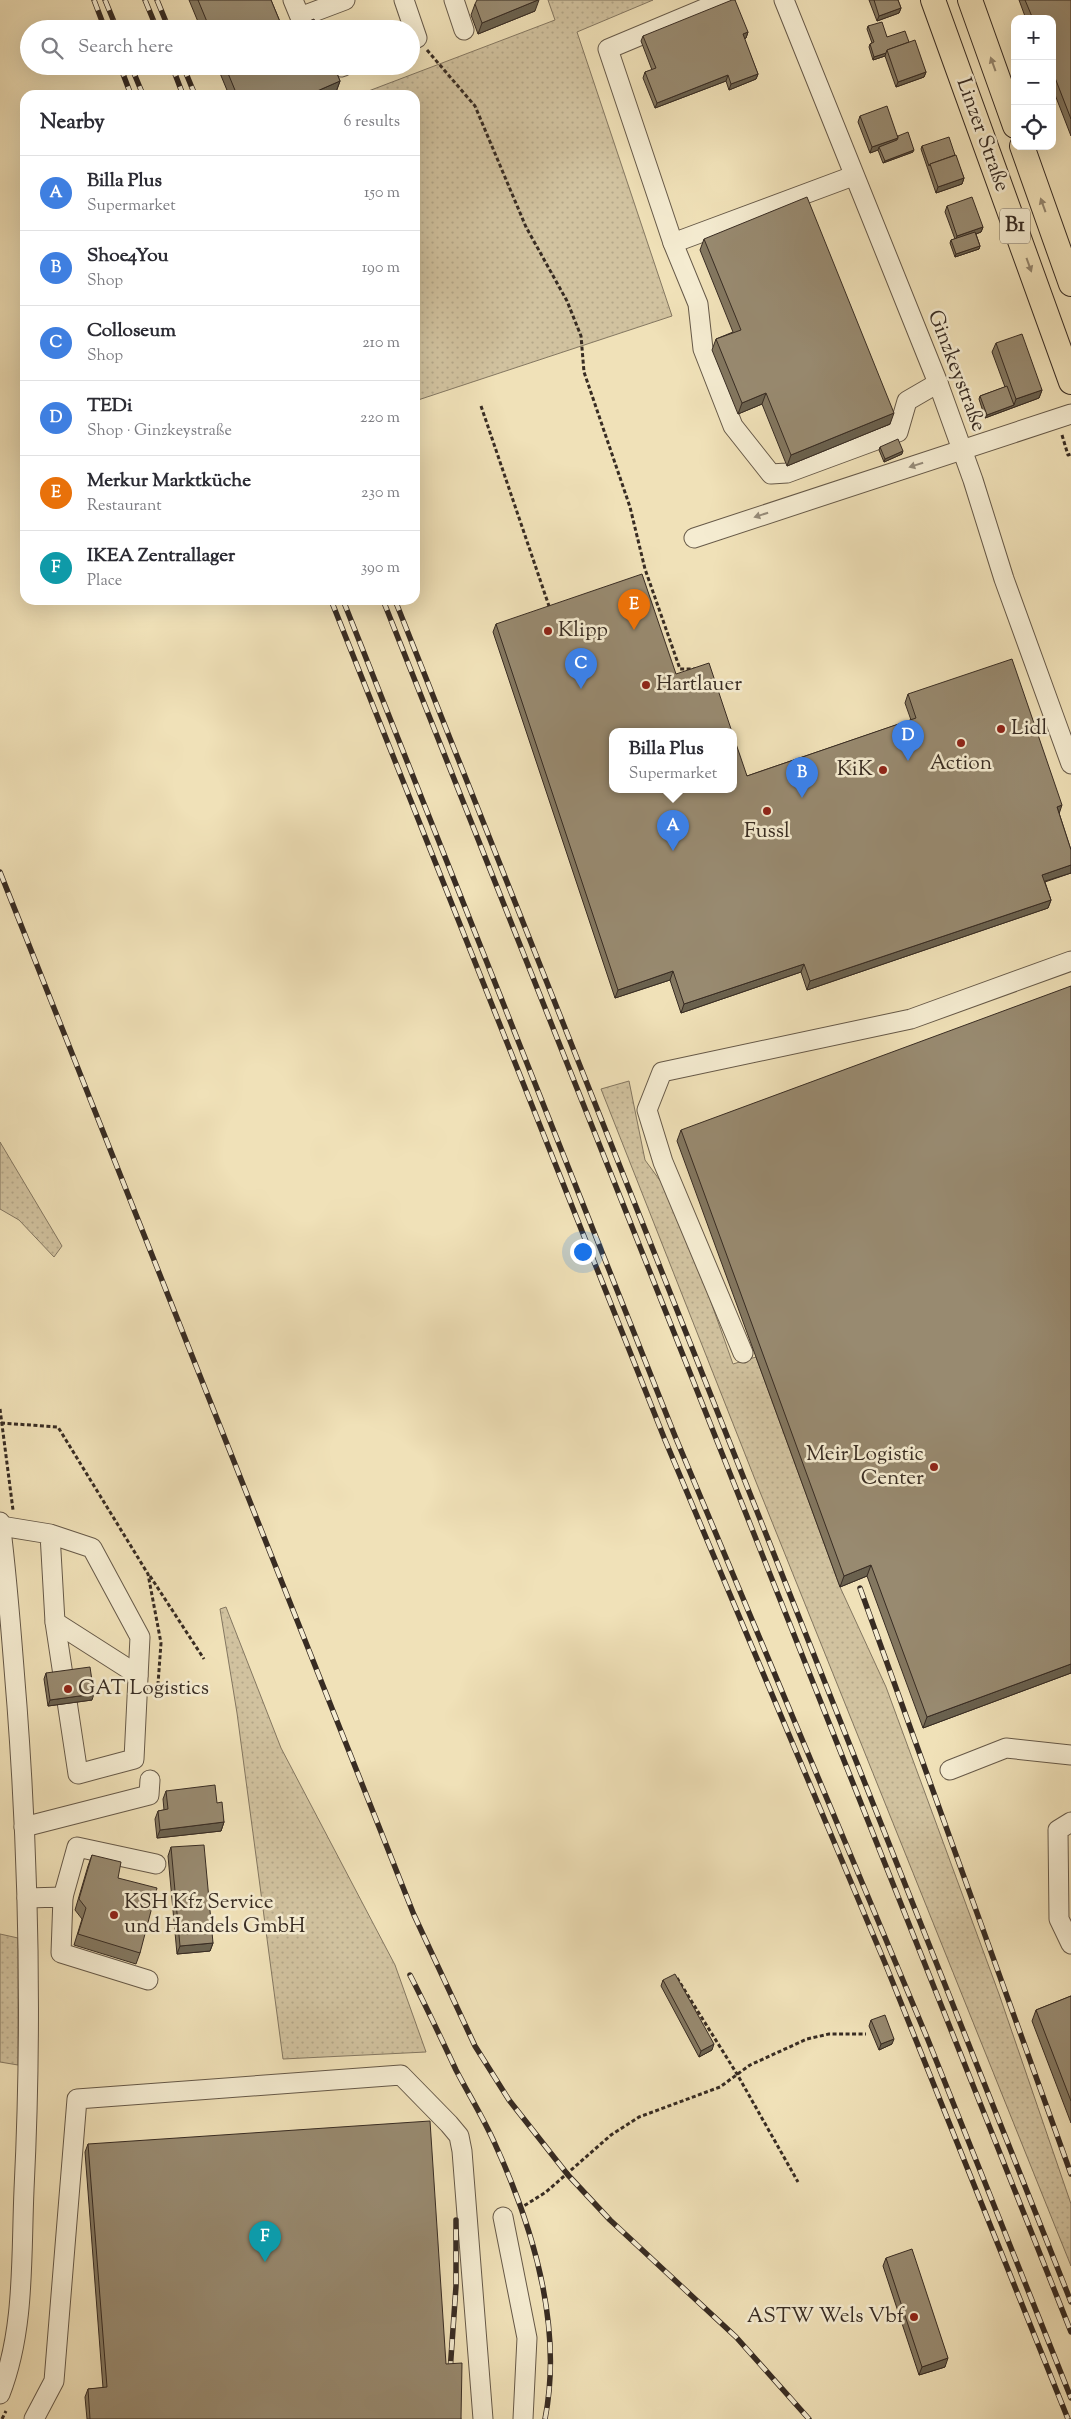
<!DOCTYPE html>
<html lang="en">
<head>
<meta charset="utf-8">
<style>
  :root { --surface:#fff; --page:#f2f2f3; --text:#2b2b33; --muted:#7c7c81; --line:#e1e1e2; --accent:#db2777 }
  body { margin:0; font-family:"Sorts Mill Goudy",serif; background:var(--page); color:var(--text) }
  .controls { position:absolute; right:15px; top:15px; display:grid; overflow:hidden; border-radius:10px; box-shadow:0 5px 20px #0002 }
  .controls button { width:45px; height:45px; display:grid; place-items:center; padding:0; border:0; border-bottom:1px solid var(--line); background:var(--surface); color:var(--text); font:25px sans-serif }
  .you { position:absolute; left:582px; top:1251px; width:18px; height:18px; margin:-12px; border:4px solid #fff; border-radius:50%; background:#1a73e8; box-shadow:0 0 0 8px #1a73e833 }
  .badge { display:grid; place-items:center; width:32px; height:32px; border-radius:50%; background:var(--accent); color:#fff; font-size:16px; font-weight:700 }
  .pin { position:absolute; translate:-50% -41px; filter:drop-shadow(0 1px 2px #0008) }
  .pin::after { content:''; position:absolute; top:26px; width:18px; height:15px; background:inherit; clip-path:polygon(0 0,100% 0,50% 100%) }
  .popup { position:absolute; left:609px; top:728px; width:128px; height:65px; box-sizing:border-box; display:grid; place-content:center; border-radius:10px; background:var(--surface); filter:drop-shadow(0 1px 4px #0005); font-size:16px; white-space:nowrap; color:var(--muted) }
  .popup b { font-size:19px; color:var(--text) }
  .popup::after { content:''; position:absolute; left:50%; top:100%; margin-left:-10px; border:10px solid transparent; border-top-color:var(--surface) }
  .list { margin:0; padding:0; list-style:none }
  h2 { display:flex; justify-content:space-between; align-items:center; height:65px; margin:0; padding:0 20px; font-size:21px }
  h2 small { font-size:16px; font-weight:400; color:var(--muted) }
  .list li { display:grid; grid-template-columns:32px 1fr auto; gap:15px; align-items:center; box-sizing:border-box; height:75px; padding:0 20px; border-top:1px solid var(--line) }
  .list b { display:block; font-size:19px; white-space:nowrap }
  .list p { margin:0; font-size:16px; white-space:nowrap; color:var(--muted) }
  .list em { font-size:16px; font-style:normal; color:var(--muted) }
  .icon { flex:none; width:28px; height:28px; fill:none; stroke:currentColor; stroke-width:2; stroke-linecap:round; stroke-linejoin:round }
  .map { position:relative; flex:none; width:1071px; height:2419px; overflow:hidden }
  .search { position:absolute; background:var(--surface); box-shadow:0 5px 20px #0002; left:20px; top:20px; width:400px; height:55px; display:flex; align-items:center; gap:12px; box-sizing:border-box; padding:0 18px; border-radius:28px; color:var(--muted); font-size:19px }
  .panel { position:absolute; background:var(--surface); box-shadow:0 5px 20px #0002; left:20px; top:90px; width:400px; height:515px; border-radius:15px }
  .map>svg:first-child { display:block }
  .green { fill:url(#green-dots); stroke:#847761 }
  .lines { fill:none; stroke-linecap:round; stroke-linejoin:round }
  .minor-casing { stroke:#665948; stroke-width:21 }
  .major-casing { stroke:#382c23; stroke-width:26 }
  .path { stroke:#382c23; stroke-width:3; stroke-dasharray:4 2.5; stroke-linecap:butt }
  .minor { stroke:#f5ecd1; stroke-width:19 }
  .major { stroke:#f0e1b8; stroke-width:24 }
  .rail-casing { stroke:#382c23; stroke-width:5.5 }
  .rail { stroke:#f5ecd1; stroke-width:4; stroke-dasharray:11; stroke-linecap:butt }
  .wall { fill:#837760; stroke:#382c23 }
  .shaded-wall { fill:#6a614e; stroke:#382c23 }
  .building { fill:#988a70; stroke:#382c23 }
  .oneway { fill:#94866e }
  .oneway2 { fill:#968c7a }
  .poi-dot { fill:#8f2418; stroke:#f5ecd1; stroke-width:2 }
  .labels { text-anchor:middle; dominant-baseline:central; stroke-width:5; stroke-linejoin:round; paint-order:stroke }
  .shield { fill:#f5ecd1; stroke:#716657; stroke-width:1 }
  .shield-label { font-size:20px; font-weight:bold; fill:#382c23 }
  .street-label { font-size:21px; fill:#382c23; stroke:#f5ecd1 }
  .poi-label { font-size:21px; fill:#382c23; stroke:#f5ecd1; text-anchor:start }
</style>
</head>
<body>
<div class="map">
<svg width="1071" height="2419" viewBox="0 0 1071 2419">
  <defs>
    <pattern id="green-dots" width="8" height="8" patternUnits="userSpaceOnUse" patternTransform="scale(1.25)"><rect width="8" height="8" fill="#d1c29f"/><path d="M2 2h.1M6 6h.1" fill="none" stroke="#b4a789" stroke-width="1.8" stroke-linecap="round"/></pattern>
  </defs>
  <rect width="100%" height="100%" fill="#f0e1b8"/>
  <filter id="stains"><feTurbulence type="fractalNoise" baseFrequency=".004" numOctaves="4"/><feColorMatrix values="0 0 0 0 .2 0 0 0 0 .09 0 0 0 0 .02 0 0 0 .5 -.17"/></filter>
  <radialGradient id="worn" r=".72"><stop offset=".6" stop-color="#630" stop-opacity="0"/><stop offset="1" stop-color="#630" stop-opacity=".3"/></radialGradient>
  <g class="green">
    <path d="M548,0h105l-76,32 95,284 -257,85v-306h-57l197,-75z"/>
    <path d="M629,1081l16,79 30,41 58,163 23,-7 84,230 46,100 113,307 72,210v62l-313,-779 -157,-398z"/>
    <path d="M0,1142l62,104 -8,11 -35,-37 -19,-11z"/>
    <path d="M226,1607l55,141 114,217 31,87 -143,7 -46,-346 -17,-104z"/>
    <path d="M0,1934l18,4v127l-18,-3z"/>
  </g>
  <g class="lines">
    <defs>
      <g id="minor">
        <path d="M293,0l7,17 45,-17"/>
        <path d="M404,0l13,38 -6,2"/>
        <path d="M454,0l10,30"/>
        <path d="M725,0l-117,49 65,194 180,-67"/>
        <path d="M784,0l154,383 35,97 31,99 67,185"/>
        <path d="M341,67l3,-1"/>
        <path d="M673,243l25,61 5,45 30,77 38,48 16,-1 111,-41 9,-31 31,-18"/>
        <path d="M694,538l377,-124"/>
        <path d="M743,1353l-80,-191 -16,-52 15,-38 249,-53 160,-58"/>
        <path d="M0,1522c8,61 12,123 17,184 12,161 15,323 7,484 -3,68 1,140 -24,204"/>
        <path d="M1,1526l49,8 42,14 48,89 -6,122 -56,15 -23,-152 -5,-88"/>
        <path d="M55,1622l83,53"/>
        <path d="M950,1770l56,-22 65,7"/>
        <path d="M1071,1822l-13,8 1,89 12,25"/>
        <path d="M24,1827l125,-32 1,-15"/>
        <path d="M63,1897l14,-50 79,17"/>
        <path d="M27,1898l36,-1 -2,56 87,27"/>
        <path d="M503,2217l24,121 -4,81"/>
        <path d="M34,2419l20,-38 23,-282 324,-24 48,49 10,12 3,15 21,268"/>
      </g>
      <g id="major">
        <path d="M933,0l138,382"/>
        <path d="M970,0l45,126"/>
        <path d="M1022,146l49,138"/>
      </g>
    </defs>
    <use href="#minor" class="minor-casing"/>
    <use href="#major" class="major-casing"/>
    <g class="path">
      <path d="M427,50l48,56 51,121 41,74 14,35 3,36 46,135 15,62 35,100h16"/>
      <path d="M481,406l69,203"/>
      <path d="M1062,435l6,20 3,-1"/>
      <path d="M0,1409l13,101"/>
      <path d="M1,1423l57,4 90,147 13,69 -3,41"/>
      <path d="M150,1576l54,83"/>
      <path d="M677,1978l60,96 61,108"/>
      <path d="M519,2209l27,-17 65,-57 28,-18 81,-30 30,-22 57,-26 22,-5h37"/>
      <path d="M2,2419l4,-8"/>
    </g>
    <use href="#minor" class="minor"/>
    <use href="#major" class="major"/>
    <defs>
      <g id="rail">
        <path d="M94,0l11,29"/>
        <path d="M105,0l12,29"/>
        <path d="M145,0l12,29"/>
        <path d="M157,0l12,29"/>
        <path d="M120,66l11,29"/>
        <path d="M131,66l12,29"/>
        <path d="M172,66l11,29"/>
        <path d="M183,66l12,29"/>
        <path d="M331,600l334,840 220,523 183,456"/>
        <path d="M343,600l332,836 253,604 143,358"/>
        <path d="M383,600l688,1732"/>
        <path d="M395,600l676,1702"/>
        <path d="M0,872l414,1043 61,131 34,54 59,75 42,45 126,117 73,82"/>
        <path d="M860,1588l211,586"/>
        <path d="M410,1975c16,31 31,63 46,95 13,25 28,49 39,74 38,83 68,183 50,275"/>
        <path d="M450,2372l6,-86v-66"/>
      </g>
    </defs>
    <use href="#rail" class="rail-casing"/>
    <use href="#rail" class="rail"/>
  </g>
  <g class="wall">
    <path d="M189,0h82l12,29h-82z"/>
    <path d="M869,0h29l3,8 -2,5 -22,8z"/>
    <path d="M1019,0h52v136l-19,-49v-68h-26z"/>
    <path d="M475,4l60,7 -57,23 -7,-19z"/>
    <path d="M868,26l19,11 22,5 17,30 -2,5 -28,10 -11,-31 -12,4 -4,-13 1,-3 2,-1 -5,-14z"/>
    <path d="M748,32l-2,6 -2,1 14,35 -2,5 -27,11 -3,-9 -71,27 -12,-30 2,-6 7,-2 -11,-29 2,-5z"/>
    <path d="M217,66h117l6,15 -4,11 -6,3h-101z"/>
    <path d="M860,116l38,20 15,16 -30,11 -5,-13 -8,3 -12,-31z"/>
    <path d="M922,146l33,9 9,23 -2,6 -26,9 -15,-44z"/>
    <path d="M947,206l36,21 -2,5 -5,2 4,12 -1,3 -24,8 -5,-14 1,-3 4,-1 -10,-27z"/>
    <path d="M704,239l186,185 -103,42 -25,-62 -24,10 -26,-64 4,-11 17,-7 -33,-82z"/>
    <path d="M996,343l46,47 -3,8 -54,20 -6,-19 1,-3 25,-9 -13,-35z"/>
    <path d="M880,447l22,7 -18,8 -5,-12z"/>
    <path d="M496,624l180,50 71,102 164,-56 -6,-17 3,-9 151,119 12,37v23l-26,9 6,18 -3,8 -241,82 -6,-18 -120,41 -11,-33 -55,18 -122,-366z"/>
    <path d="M681,1130l390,543 -148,55 -56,-152 -27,11 -163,-446z"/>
    <path d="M46,1673l46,27 -44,6 -4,-27z"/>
    <path d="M166,1791l51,12 7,19 -3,9 -64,7 -2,-19 3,-8 6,-1 -1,-11z"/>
    <path d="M171,1847l42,96 -3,8 -33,3 -9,-98z"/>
    <path d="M92,1855l26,23 22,75 -4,11 -62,-19 8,-26 -7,-9 13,-44z"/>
    <path d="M663,1980l49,70 -13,7 -38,-71z"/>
    <path d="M1071,1996v127l-39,-102 4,-11z"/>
    <path d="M871,2020l21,24 -13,6 -10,-24z"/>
    <path d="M88,2144l358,220 15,55h-374l-2,-22 3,-8 15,-1 -18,-236z"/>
    <path d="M886,2258l59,109 -26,8 -36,-109z"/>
  </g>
  <g class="shaded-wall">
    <path d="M538,0h1l-4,11 -57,23 4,-11z"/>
    <path d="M901,8l-2,5 -22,8 2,-5z"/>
    <path d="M748,32l-2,6 -5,2 2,-6z"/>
    <path d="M886,53l-1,3 -12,4 1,-3z"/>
    <path d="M926,72l-2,5 -28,10 2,-5z"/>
    <path d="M758,74l-2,5 -27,11 2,-6z"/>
    <path d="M728,75l-2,6 -71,27 2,-5z"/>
    <path d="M340,81l-4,11 -6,3h-22z"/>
    <path d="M898,138l-2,5 -17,4 -1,3 -8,3 2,-6z"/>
    <path d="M914,150l-1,2 -30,11 2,-2z"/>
    <path d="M964,178l-2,6 -26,9 2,-6z"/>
    <path d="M983,227l-2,5 -26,10 2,-6z"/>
    <path d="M980,246l-1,3 -24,8 1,-3z"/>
    <path d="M1042,390l-3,8 -54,20 2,-3 27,-10 2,-6z"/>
    <path d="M766,393l-4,11 -24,10 4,-11z"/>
    <path d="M894,413l-4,11 -103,42 4,-11z"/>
    <path d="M903,451l-1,3 -18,8 1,-3z"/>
    <path d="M1062,805l-3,9 -2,-7z"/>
    <path d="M1071,865v8l-32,10 3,-8z"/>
    <path d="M1051,900l-3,8 -241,82 3,-9z"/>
    <path d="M804,964l-3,8 -120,41 3,-9z"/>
    <path d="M673,971l-3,9 -55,18 3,-8z"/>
    <path d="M871,1565l-4,11 -27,11 4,-11z"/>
    <path d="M1071,1664v9l-148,55 4,-11z"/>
    <path d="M94,1694l-2,6 -44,6 2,-6z"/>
    <path d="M224,1822l-3,9 -64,7 3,-8z"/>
    <path d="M213,1943l-3,8 -33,3 3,-8z"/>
    <path d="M894,2039l-2,5 -13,6 2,-6z"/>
    <path d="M714,2044l-2,6 -13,7 2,-6z"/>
    <path d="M948,2358l-3,9 -26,8 3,-8z"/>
  </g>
  <g class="building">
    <path d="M198,0h73l12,29h-73z"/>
    <path d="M477,0h61l-56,23 -7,-19z"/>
    <path d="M732,0h3l13,32 -5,2 15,40 -27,10 -3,-9 -71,28 -12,-31 11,-4 -13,-32z"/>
    <path d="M874,0h24l3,8 -22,8z"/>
    <path d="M1025,0h46v119l-19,-49v-51h-19z"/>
    <path d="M314,19l4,10h-27z"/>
    <path d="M882,22l5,15 18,-6 4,11 -22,8 -1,3 -12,4 -4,-13 4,-2 -6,-16z"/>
    <path d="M915,40l11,32 -28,10 -11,-32z"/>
    <path d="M225,66h109l6,15 -32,14h-71z"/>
    <path d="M887,106l11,32 -26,9 -12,-31z"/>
    <path d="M908,132l6,18 -29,11 -6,-14 18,-7 1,-2v-2z"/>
    <path d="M949,137l6,18 -25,9 -1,2 -7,-20z"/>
    <path d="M956,155l8,23 -26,9 -8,-23z"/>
    <path d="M807,197l87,216 -103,42 -25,-62 -24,10 -26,-64 25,-9 -37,-91z"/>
    <path d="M972,197l11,30 -26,9 -10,-30z"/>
    <path d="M975,232l5,14 -24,8 -5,-14z"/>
    <path d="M1022,334l20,56 -26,9 -20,-56z"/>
    <path d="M1007,386l7,19 -27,10 -7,-19z"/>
    <path d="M898,439l5,12 -18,8 -5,-12z"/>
    <path d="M642,574l34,100 33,-11 23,69h-119v58h120v-55l14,41 169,-58 -8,-24 104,-35 50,146 -5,2 14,43v15l-29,10 9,25 -241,81 -6,-17 -120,40 -11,-33 -55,19 -122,-366z"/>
    <path d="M1071,986v678l-144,53 -56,-152 -27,11 -163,-446z"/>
    <path d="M90,1667l4,27 -44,6 -4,-27z"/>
    <path d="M215,1785l2,18 5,-1 2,20 -64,8 -2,-19 10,-2 -2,-18z"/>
    <path d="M204,1845l9,98 -33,3 -9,-99z"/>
    <path d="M92,1855l29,7 -3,16 39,10 -17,65 -62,-19 8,-26 -7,-9z"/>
    <path d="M675,1974l39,70 -13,7 -38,-71z"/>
    <path d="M1071,1996v105l-35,-91z"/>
    <path d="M885,2015l9,24 -13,5 -10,-24z"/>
    <path d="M430,2121l16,243 16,-1 -1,56h-371l-2,-30 19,-2 -19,-243z"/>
    <path d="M912,2249l36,109 -26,9 -36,-109z"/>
  </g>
  <defs><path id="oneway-solid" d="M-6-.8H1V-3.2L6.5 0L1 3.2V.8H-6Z" transform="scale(1.25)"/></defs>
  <g class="oneway">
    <use href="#oneway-solid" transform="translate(993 64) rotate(-110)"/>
    <use href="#oneway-solid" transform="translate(1043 205) rotate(-110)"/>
    <use href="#oneway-solid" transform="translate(1029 265) rotate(70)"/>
  </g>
  <g class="oneway2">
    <use href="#oneway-solid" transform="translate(916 465) rotate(162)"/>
    <use href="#oneway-solid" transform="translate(761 515) rotate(162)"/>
  </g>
  <g class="poi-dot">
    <circle cx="548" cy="631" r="5"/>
    <circle cx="646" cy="685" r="5"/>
    <circle cx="1001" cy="729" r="5"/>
    <circle cx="961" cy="743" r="5"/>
    <circle cx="883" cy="770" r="5"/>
    <circle cx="767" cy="811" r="5"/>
    <circle cx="934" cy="1467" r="5"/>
    <circle cx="68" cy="1689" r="5"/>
    <circle cx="114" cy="1915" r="5"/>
    <circle cx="914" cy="2317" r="5"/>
  </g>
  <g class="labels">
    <rect class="shield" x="1000" y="208.5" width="30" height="35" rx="4"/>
    <g class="shield-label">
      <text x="1015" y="226">B1</text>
    </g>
    <g class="street-label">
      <text transform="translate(982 135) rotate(70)">Linzer Straße</text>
      <text transform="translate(956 371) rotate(69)">Ginzkeystraße</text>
    </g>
    <g class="poi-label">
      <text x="558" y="631">Klipp</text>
      <text x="656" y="685">Hartlauer</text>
      <text x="1011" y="729">Lidl</text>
      <text x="961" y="764" text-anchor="middle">Action</text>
      <text x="873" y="770" text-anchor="end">KiK</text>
      <text x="767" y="832" text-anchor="middle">Fussl</text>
      <text x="924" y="1455" text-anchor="end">Meir Logistic<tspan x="924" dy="24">Center</tspan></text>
      <text x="78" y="1689">GAT Logistics</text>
      <text x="124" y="1903">KSH Kfz Service<tspan x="124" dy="24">und Handels GmbH</tspan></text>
      <text x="904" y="2317" text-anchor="end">ASTW Wels Vbf</text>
    </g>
  </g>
  <rect width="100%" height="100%" filter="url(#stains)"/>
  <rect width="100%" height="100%" fill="url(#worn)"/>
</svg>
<div class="controls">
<button>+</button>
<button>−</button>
<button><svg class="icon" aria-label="locate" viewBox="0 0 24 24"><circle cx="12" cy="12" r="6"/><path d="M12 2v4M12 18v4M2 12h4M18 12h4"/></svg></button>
</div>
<div class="you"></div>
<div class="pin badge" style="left:673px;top:851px;background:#3f7fe0">A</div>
<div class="popup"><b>Billa Plus</b>Supermarket</div>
<div class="pin badge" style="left:802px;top:798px;background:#3f7fe0">B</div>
<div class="pin badge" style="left:581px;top:689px;background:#3f7fe0">C</div>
<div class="pin badge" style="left:908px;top:761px;background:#3f7fe0">D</div>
<div class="pin badge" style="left:634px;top:630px;background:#e8710a">E</div>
<div class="pin badge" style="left:265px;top:2262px;background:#0f9aa8">F</div>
<div class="search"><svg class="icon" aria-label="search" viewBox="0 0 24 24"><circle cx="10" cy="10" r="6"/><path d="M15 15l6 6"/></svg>Search here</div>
<section class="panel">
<h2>Nearby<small>6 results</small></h2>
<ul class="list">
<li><span class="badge" style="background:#3f7fe0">A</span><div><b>Billa Plus</b><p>Supermarket</p></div><em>150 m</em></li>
<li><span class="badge" style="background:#3f7fe0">B</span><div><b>Shoe4You</b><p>Shop</p></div><em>190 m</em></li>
<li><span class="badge" style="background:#3f7fe0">C</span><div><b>Colloseum</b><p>Shop</p></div><em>210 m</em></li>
<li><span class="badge" style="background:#3f7fe0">D</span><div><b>TEDi</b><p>Shop · Ginzkeystraße</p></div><em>220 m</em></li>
<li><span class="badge" style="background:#e8710a">E</span><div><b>Merkur Marktküche</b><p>Restaurant</p></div><em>230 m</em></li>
<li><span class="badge" style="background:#0f9aa8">F</span><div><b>IKEA Zentrallager</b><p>Place</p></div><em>390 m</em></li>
</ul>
</section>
</div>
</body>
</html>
